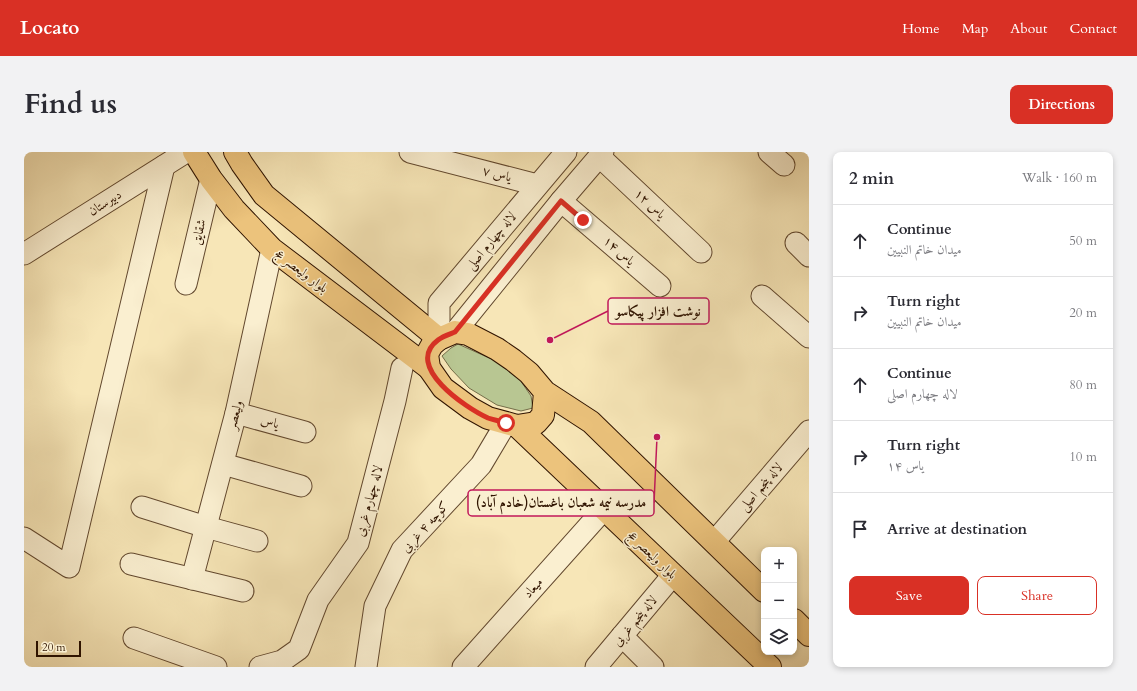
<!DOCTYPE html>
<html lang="en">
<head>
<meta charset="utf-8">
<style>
  :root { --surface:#fff; --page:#f2f2f3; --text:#2b2b33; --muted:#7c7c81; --line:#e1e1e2; --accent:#d93025 }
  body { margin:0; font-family:Cardo,Amiri,serif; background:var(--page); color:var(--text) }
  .controls { position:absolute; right:12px; bottom:12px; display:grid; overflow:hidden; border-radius:8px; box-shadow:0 2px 6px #0003 }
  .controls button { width:36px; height:36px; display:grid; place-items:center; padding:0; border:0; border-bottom:1px solid var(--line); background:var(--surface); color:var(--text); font:20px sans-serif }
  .scale { position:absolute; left:12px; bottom:10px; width:45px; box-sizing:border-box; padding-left:4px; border:2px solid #301400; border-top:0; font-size:11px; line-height:14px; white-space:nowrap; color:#301400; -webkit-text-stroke:3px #faefd0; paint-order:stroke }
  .stop { position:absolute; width:12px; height:12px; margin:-9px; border:3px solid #d93025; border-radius:50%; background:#fff }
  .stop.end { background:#d93025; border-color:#fff; box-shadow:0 1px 4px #0008 }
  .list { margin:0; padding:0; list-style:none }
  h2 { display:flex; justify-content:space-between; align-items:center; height:52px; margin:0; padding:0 16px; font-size:17px }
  h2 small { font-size:13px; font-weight:400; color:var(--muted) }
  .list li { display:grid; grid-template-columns:26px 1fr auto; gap:12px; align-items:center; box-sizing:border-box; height:72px; padding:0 16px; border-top:1px solid var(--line) }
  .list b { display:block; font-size:15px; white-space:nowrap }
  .list p { margin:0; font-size:13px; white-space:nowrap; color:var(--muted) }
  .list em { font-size:13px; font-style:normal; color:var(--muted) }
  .actions { display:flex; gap:8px; padding:12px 16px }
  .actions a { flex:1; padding:9px 0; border:1px solid var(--accent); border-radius:8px; text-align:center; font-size:14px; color:var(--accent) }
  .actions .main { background:var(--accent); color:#fff }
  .icon { flex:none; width:22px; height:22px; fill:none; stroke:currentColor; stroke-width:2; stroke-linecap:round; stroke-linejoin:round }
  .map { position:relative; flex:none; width:785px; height:515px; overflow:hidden; border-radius:8px }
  header { display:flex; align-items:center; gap:24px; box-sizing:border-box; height:56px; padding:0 20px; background:var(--accent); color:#fff }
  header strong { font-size:19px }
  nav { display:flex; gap:22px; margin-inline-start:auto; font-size:14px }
  .intro { display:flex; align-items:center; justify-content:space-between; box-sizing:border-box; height:96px; padding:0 24px }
  h1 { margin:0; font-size:28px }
  .button { padding:10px 18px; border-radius:8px; background:var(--accent); color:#fff; font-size:14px; font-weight:700 }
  main { display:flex; gap:24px; padding:0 24px }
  aside { flex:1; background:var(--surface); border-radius:8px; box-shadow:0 2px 6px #0003 }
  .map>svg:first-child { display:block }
  .green { fill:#b8c692; stroke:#746d49 }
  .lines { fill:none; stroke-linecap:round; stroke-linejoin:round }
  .minor-casing { stroke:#62482e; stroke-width:23 }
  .major-casing { stroke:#301400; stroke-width:24 }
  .minor { stroke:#faefd0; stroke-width:21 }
  .major { stroke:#ecc37c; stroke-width:22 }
  .route { stroke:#d93025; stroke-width:5 }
  .labels { text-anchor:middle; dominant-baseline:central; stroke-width:3; stroke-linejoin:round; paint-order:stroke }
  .street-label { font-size:13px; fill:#301400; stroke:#faefd0 }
  .leader { fill:none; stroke:#c2185b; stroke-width:1.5 }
  .callout-dot { fill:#c2185b; stroke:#faefd0; stroke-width:1.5 }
  .callout { fill:#faefd0; stroke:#c2185b; stroke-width:1.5 }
  .callout-label { font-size:14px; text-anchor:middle; font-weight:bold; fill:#301400 }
</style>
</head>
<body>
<header>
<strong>Locato</strong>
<nav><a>Home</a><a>Map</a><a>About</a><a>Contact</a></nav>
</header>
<div class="intro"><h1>Find us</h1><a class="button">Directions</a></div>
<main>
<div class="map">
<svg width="785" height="515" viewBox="0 0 785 515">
  <rect width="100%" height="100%" fill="#f7e6b7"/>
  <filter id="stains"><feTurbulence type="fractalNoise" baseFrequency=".005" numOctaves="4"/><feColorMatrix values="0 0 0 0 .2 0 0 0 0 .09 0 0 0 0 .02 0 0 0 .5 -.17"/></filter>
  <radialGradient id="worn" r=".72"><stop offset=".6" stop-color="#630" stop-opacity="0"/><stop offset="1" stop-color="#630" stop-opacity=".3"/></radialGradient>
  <path class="green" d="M434,192l38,17 22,16 13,19 2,12 -12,3 -24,-6 -28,-17 -18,-19 -9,-13 9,-8z"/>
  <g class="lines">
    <defs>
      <g id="minor">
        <path d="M386,0l127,33"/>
        <path d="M745,0l15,13"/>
        <path d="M575,4l102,96"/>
        <path d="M537,49l99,85"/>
        <path d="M772,91l13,13"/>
        <path d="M0,102l162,-102"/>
        <path d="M162,132l25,-105"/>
        <path d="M738,144l47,41"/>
        <path d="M431,180l106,-131 42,-49"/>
        <path d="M415,187v-36l127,-151"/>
        <path d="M212,261l69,19"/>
        <path d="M199,312l78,22"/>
        <path d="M118,355l64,20 51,14"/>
        <path d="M0,386l45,29 95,-401"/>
        <path d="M690,390l95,-111"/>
        <path d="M107,412l112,27"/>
        <path d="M168,427l44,-166 36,-164"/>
        <path d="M598,484l31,31"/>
        <path d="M110,486l82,29"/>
        <path d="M236,515l22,-6 17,-12 19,-49 40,-57 37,-142 7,-33"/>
        <path d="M342,515l9,-61 27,-56 79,-85 25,-42"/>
        <path d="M439,515l141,-158"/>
        <path d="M572,515l77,-92"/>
      </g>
      <g id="major">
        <path d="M170,0l17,27 23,30 38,40 157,119"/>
        <path d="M211,0l7,12 22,31 175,144"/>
        <path d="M521,240l-2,23 -7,8 -19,3 -29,-8 -18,-10 -27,-20 -14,-20 -2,-14 5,-9 7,-6 16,-7 13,2 29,15 16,11 16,13 16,19 46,30 173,169"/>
        <path d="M493,274l253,241"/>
        <path d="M770,468l15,15"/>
      </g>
    </defs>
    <use href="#minor" class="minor-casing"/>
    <use href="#major" class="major-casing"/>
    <use href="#minor" class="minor"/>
    <use href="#major" class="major"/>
  </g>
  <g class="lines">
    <path class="route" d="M482,271c-6,-2 -12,-3 -18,-5 -22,-10 -85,-52 -50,-78 5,-4 12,-6 17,-8l106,-131 22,19"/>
  </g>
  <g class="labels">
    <g class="street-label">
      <text transform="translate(473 22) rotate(14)">یاس ۷</text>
      <text transform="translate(81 51) rotate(-32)">دبیرستان</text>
      <text transform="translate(626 52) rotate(43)">یاس ۱۲</text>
      <text transform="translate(175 80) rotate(-77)">شقایق</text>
      <text transform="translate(467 89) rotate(-50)">لاله چهارم اصلی</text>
      <text transform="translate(595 99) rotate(41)">یاس ۱۴</text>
      <text transform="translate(277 119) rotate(37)">بلوار ولیعصر عج</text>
      <text transform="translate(211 263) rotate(-76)">ولیعصر</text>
      <text transform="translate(246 270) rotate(16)">یاس</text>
      <text transform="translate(737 335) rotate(-49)">لاله پنجم اصلی</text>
      <text transform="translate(345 349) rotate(-75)">لاله چهارم غربی</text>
      <text transform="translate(401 375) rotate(-48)">کوچه ۴ غربی</text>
      <text transform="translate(628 403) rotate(44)">بلوار ولیعصر عج</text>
      <text transform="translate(509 436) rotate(-48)">میعاد</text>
      <text transform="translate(611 469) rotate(-50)">لاله پنجم غربی</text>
    </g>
  </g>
  <path class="leader" d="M526 188L584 159M633 285L630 351"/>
  <g class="callout-dot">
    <circle cx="526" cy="188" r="4"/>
    <circle cx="633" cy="285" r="4"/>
  </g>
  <g class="callout">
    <rect x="584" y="146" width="101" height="26" rx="4"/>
    <rect x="444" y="338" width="186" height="26" rx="4"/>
  </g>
  <g class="callout-label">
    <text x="634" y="164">نوشت افزار پیکاسو</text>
    <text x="537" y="355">مدرسه نیمه شعبان باغستان(خادم آباد)</text>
  </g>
  <rect width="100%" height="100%" filter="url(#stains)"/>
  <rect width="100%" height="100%" fill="url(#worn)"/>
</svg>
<div class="controls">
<button>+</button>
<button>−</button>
<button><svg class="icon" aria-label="layers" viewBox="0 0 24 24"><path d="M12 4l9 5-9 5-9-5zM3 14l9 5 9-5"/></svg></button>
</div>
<div class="scale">20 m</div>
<div class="stop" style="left:482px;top:271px"></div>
<div class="stop end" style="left:559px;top:68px"></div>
</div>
<aside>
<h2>2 min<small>Walk · 160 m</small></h2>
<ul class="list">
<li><svg class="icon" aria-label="ahead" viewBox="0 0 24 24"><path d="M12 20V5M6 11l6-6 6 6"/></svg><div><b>Continue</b><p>میدان خاتم النبیین</p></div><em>50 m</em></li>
<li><svg class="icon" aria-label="right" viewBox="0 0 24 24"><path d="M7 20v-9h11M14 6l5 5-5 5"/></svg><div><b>Turn right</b><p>میدان خاتم النبیین</p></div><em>20 m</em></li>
<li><svg class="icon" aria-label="ahead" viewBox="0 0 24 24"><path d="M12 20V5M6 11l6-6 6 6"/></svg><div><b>Continue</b><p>لاله چهارم اصلی</p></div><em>80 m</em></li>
<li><svg class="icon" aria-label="right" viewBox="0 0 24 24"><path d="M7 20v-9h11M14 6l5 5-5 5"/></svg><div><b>Turn right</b><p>یاس ۱۴</p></div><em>10 m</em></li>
<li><svg class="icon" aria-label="arrive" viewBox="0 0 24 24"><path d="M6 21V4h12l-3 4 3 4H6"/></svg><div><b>Arrive at destination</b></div></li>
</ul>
<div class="actions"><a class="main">Save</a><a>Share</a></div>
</aside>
</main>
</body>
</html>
